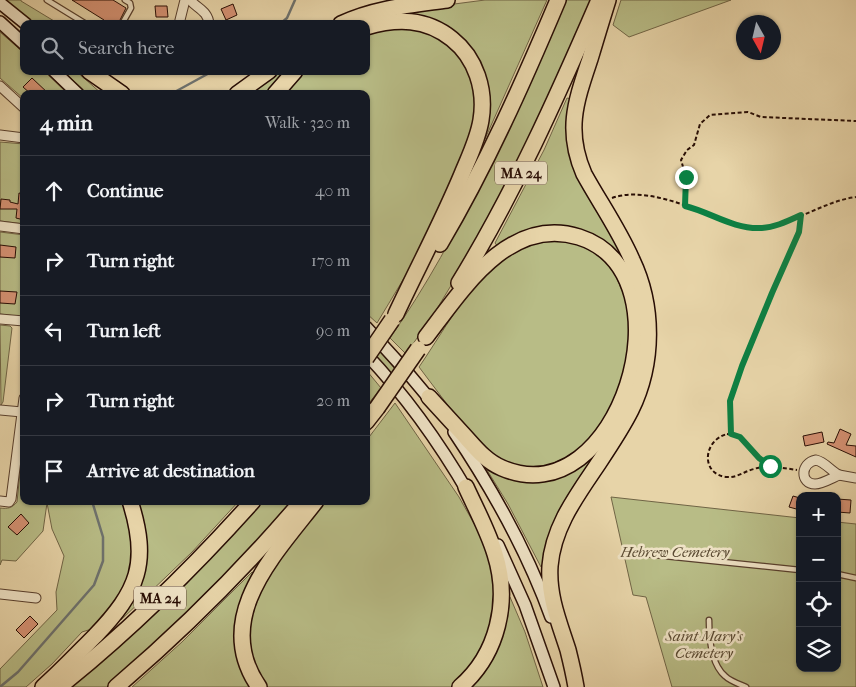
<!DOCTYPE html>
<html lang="en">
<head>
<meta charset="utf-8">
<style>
  :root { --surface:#171b24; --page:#20242c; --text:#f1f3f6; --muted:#9ea1a6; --line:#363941 }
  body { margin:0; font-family:"IM FELL French Canon",serif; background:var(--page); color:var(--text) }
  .controls { position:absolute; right:15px; bottom:15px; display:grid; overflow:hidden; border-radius:10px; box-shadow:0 1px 4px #0004 }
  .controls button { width:45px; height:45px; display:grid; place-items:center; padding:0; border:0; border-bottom:1px solid var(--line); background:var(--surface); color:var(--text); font:25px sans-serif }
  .compass { position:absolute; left:736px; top:15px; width:45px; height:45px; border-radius:50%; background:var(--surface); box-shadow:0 1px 4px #0004; rotate:172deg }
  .stop { position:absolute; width:15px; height:15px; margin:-11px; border:4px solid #0b8043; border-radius:50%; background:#fff }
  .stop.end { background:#0b8043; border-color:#fff; box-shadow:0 1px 5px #0008 }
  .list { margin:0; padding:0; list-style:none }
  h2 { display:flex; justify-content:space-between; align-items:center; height:65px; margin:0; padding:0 20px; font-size:21px }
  h2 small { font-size:16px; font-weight:400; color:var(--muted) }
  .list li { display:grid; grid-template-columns:32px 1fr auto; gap:15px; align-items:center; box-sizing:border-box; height:70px; padding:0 20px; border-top:1px solid var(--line) }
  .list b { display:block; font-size:19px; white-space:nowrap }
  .list em { font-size:16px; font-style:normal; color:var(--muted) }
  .icon { flex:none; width:28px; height:28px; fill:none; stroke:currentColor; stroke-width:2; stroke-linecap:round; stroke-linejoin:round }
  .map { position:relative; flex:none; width:856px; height:687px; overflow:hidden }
  .search { position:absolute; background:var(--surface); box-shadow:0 1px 4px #0004; left:20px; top:20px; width:350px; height:55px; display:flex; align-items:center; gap:12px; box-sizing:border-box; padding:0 18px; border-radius:10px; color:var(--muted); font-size:19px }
  .panel { position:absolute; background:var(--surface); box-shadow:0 1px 4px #0004; left:20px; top:90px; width:350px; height:415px; border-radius:10px }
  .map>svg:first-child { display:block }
  .green { fill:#b8bc86; stroke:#706445 }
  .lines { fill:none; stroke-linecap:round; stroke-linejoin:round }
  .stream { stroke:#6e726e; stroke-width:2.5 }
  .building { fill:#d69274; stroke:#280d04 }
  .service-casing { stroke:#583f2d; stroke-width:7 }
  .minor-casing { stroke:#583f2d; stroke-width:11 }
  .secondary-casing { stroke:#280d04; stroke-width:14 }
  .motorway-casing { stroke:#280d04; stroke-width:18 }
  .path { stroke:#280d04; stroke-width:2; stroke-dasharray:4 2.5; stroke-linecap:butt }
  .service { stroke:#efe3c6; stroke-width:4.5 }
  .minor { stroke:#efe3c6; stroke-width:9 }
  .secondary { stroke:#efe3c6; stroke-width:11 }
  .motorway { stroke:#e7d4a8; stroke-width:15 }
  .motorway-bridge-casing { stroke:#280d04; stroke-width:18; stroke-linecap:butt }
  .motorway-bridge { stroke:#e7d4a8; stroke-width:15 }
  .route { stroke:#0b8043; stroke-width:6 }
  .labels { text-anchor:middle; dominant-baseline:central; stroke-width:5; stroke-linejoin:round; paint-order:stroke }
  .shield { fill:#efe3c6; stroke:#644d3e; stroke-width:1 }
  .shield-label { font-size:14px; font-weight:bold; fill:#280d04 }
  .park-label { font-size:15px; font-style:italic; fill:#5a4a32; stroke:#efe3c6 }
</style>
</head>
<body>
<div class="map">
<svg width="856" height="687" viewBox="0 0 856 687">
  <rect width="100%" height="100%" fill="#e7d4a8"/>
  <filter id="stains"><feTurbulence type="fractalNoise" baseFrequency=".004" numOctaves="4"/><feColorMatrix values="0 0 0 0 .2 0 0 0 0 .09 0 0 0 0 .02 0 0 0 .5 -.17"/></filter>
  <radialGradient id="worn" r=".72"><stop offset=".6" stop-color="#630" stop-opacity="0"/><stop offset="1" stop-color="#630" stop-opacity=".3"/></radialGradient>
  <g class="green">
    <path d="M4,0h17v1l38,23h-23z"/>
    <path d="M485,0h62l-62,139 -4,-2 -12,-88 -76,-37z"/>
    <path d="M565,0h27l-54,123 -68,131 -35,58 -29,42 -16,-16c73,-104 121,-223 175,-338z"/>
    <path d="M621,0h110l-102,37 -16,-12z"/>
    <path d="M406,26l31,9 24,21 12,25 3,30 -6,27 -46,107 -47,78 -11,-10v-219h-85l21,-23h64v-38z"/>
    <path d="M0,32l24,21v18h20l24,23h-44v5l-24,-21z"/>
    <path d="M63,71h13l26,23h-14z"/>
    <path d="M276,71h11l-19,23h-22z"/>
    <path d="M567,98l4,1 -3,20 63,150 -4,2 -47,-39 -82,15 -3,-4 49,-93z"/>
    <path d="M0,142l24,2v80l-24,-3z"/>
    <path d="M0,232l24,3v82l-24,-3z"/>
    <path d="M546,239l24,2 22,9 21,19 13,31 4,34 -6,44 -13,31 -23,33 -28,21 -27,6 -38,-10 -33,-35 -43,-57c29,-42 55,-95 101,-119 8,-4 18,-6 26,-9z"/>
    <path d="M0,325l10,1 2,2 -9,74 -2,3z"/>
    <path d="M380,351l15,18 -4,5 -15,-17z"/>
    <path d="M367,371l14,17 -12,15 1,3 -4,5z"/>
    <path d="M395,403l64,94 22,39 11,29 3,41 -7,32 -24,38 -12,11h-188l-17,-44 8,-50 64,-92h47v-60z"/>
    <path d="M24,433v68h101l8,28v35l-15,37 -23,27 -13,4 -30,32 -26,23h-26v-18l57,-59 -1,-18 8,-36 -12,-27 -5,-26 -4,28 -27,30 -14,-1 -2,5v-57c8,1 12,0 17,-6z"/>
    <path d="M602,442l3,2 -62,124 -2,-1 -33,-63 -21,-34 3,-3 29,11z"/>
    <path d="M611,497l189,21v150h37v-146l19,2v163h-184l-26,-90 -13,-2z"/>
    <path d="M135,501h104l-47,51 -71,68 -3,-3 17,-25z"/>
    <path d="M260,501h34l-77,84 -110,102h-40z"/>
    <path d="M252,572l3,2 -13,28 11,85h-121l50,-45z"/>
    <path d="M506,596l4,1 15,35 18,55h-76z"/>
  </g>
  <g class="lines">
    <g class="stream">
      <path d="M280,24l7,-6 8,-18"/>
      <path d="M171,94l42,-23"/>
      <path d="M0,687l18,-15 76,-87 9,-24v-24l-11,-36"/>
    </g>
  </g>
  <g class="building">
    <path d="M72,0h41l13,8 -8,16h-16l2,-4z"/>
    <path d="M233,4l4,11 -11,5 -5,-11z"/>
    <path d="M155,6h12l1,11h-12z"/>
    <path d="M32,78l17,16h-18l-8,-7z"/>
    <path d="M19,193l5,1v26l-8,-2 1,-9h-17l1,-10 9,1v2l8,2z"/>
    <path d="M0,245l16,2 -1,11 -15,-1z"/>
    <path d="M0,291l17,1 -2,12 -15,-1z"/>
    <path d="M840,429l11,5 -5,11 10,1v11l-29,-13 1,-2 6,1z"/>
    <path d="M822,432l2,10 -19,4 -2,-10z"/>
    <path d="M793,496l7,2v12l-11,-3z"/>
    <path d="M837,499l14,1 -1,13 -13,-1z"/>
    <path d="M21,514l8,9 -12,12 -9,-8z"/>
    <path d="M30,616l8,8 -14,14 -8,-8z"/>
  </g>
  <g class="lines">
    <defs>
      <g id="service">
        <path d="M47,0l39,24"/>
        <path d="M122,24l9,-16 -1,-5 -5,-3"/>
        <path d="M645,554l155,16"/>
        <path d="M837,574l19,4"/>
        <path d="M709,620c0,17 2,44 16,56 5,5 14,8 21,11"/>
      </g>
      <g id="minor">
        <path d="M190,0c8,9 18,11 19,24"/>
        <path d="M179,24l6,-24"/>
        <path d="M0,86l24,22"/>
        <path d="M0,135l24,3"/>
        <path d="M0,226l24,3"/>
        <path d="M0,319l24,2"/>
        <path d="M0,410l22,2"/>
        <path d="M816,460c9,2 15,11 23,15 -7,3 -17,9 -24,9 -15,0 -15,-21 1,-24z"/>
        <path d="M839,475l17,3"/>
        <path d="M0,501l9,1 2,-3 13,-101"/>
        <path d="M0,594l36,4"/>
      </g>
      <g id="secondary">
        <path d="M0,3l26,21"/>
        <path d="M0,22l24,22"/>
        <path d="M54,71l24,23"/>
        <path d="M366,327l41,45 26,31"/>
        <path d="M366,354c40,42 74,90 103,140"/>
        <path d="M454,432c39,58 73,119 97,185"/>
        <path d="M498,545l27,60 29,82"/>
      </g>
      <g id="motorway">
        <path d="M341,24c34,-16 70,-19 106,-24"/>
        <path d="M366,27c31,-9 60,-9 86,12 24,19 34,51 29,81 -3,19 -12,37 -19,54 -20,48 -44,93 -66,140"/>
        <path d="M89,71l33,23"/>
        <path d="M237,94l32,-23"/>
        <path d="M275,94l20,-23"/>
        <path d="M440,244c46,-78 83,-161 118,-244"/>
        <path d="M459,283c55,-90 98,-186 140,-283"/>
        <path d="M426,337c36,-47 83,-122 153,-100 116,37 39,281 -77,231 -17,-7 -28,-22 -40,-35 -11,-12 -22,-24 -33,-36"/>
        <path d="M366,422l11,-14"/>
        <path d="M43,687c18,-16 35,-34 52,-51 43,-45 55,-73 35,-135"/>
        <path d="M59,687c70,-56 134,-119 194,-186"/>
        <path d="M116,687c67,-57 129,-119 186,-186"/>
        <path d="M259,687c-48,-69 16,-133 57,-186"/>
        <path d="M460,687c38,-33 50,-86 35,-133 -7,-23 -19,-45 -29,-67"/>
        <path d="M576,687c-2,-12 -5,-25 -8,-37 -9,-28 -20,-54 -18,-84 3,-38 25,-68 46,-99 12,-18 25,-37 35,-57 23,-47 23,-104 1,-150 -13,-30 -32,-57 -48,-86 -19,-44 -8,-73 6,-115 6,-20 12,-40 18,-59"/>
      </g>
    </defs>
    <use href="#service" class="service-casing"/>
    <use href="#minor" class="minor-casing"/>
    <use href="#secondary" class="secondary-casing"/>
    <use href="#motorway" class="motorway-casing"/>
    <g class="path">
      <path d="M612,198c27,-10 67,4 92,15 14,5 28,12 43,14 38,5 71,-25 109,-30"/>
      <path d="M685,206l1,-29 -5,-17 6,-10 7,-5 6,-21 10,-9 38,-3 13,5 95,4"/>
      <path d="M727,434c19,2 27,20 43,32 -6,1 -11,1 -16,3 -9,2 -17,9 -27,8 -26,-2 -25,-36 0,-43z"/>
      <path d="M731,434l-1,-33 12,-35 30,-73 27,-61 2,-17"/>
      <path d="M770,466l27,4"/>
    </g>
    <use href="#service" class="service"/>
    <use href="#minor" class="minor"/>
    <use href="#secondary" class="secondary"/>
    <use href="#motorway" class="motorway"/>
    <defs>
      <g id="motorway-bridge">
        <path d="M366,358l26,-38"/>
        <path d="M377,408l41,-59"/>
      </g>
    </defs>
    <use href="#motorway-bridge" class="motorway-bridge-casing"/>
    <use href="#motorway-bridge" class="motorway-bridge"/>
  </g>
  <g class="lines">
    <path class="route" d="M686,177l-1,29c25,6 48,23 75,22 14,0 28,-7 41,-13l-2,17 -27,61 -30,73 -12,35 1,33 9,3 19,21 11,8"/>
  </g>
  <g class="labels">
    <g class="shield">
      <rect x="495" y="161.5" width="52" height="23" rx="4"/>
      <rect x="134" y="586.5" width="52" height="23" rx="4"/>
    </g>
    <g class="shield-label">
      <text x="521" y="173">MA 24</text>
      <text x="160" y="598">MA 24</text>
    </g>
    <g class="park-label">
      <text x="675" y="552">Hebrew Cemetery</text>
      <text x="704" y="636">Saint Mary's<tspan x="704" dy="17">Cemetery</tspan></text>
    </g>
  </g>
  <rect width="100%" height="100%" filter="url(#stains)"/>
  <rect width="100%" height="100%" fill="url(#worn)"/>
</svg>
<div class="controls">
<button>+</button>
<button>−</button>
<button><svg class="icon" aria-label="locate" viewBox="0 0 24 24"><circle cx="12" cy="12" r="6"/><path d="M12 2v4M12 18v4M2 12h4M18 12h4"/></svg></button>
<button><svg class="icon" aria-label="layers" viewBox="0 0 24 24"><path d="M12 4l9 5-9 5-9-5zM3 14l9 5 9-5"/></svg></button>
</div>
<svg class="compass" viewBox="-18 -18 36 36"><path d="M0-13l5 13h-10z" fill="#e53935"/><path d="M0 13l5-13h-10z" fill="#9ea1a6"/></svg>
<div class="stop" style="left:770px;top:466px"></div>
<div class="stop end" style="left:686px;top:177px"></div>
<div class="search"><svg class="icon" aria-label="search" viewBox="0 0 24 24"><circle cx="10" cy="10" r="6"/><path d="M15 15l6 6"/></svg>Search here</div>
<section class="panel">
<h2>4 min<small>Walk · 320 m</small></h2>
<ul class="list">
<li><svg class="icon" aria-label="ahead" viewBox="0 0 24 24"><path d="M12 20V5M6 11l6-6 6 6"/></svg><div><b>Continue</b></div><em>40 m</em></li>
<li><svg class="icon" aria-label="right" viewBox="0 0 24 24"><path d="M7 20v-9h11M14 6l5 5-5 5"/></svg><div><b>Turn right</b></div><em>170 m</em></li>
<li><svg class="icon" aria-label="left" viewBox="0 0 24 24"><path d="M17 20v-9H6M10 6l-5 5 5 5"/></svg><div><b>Turn left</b></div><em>90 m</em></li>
<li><svg class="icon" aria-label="right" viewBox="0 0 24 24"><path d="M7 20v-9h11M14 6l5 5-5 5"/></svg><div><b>Turn right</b></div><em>20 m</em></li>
<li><svg class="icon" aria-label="arrive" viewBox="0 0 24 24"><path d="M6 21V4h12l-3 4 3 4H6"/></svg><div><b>Arrive at destination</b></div></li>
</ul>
</section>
</div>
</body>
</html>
